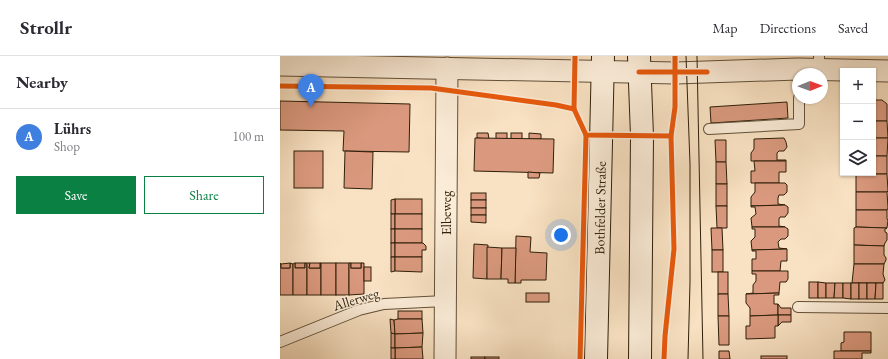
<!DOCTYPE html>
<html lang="en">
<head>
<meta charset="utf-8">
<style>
  :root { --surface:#fff; --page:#f2f2f3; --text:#2b2b33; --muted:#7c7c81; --line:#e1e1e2; --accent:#0b8043 }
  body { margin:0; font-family:"EB Garamond",serif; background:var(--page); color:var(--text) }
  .controls { position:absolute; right:12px; top:12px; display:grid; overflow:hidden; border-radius:0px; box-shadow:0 1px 3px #0004 }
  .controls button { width:36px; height:36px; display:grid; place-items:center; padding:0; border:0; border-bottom:1px solid var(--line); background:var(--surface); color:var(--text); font:20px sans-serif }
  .compass { position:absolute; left:512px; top:12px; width:36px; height:36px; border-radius:50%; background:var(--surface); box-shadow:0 1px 3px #0004; rotate:89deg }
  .you { position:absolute; left:281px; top:179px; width:14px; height:14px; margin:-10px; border:3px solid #fff; border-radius:50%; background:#1a73e8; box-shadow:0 0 0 6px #1a73e833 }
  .badge { display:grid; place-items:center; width:26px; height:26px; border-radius:50%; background:var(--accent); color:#fff; font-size:13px; font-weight:700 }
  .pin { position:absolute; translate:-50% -33px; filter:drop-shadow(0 1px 2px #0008) }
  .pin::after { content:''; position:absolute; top:21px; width:14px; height:12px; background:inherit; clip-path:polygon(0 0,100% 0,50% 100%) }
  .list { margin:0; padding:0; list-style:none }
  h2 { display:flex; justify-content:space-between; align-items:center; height:52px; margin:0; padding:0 16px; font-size:17px }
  h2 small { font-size:13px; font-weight:400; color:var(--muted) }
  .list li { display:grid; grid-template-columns:26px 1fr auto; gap:12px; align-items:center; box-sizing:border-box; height:56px; padding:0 16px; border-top:1px solid var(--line) }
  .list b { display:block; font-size:15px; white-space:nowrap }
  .list p { margin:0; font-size:13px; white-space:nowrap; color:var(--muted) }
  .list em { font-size:13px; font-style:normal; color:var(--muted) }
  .actions { display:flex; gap:8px; padding:12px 16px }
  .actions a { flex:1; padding:9px 0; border:1px solid var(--accent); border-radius:0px; text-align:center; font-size:14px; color:var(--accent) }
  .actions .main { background:var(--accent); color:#fff }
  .icon { flex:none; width:22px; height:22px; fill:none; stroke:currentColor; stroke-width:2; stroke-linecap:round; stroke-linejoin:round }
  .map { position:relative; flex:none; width:608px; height:303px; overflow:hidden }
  header { display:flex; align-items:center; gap:24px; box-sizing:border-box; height:56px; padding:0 20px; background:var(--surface); border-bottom:1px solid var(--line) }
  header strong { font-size:19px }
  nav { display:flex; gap:22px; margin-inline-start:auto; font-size:14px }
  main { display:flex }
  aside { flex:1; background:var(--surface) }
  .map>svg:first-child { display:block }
  .building { fill:#da997e; stroke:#2e1f09 }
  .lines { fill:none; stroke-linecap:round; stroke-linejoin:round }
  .lane-casing { stroke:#615038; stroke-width:12 }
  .street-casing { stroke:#615038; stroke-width:23 }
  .secondary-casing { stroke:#2e1f09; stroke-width:24 }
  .lane { stroke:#fbecd8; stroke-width:10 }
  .street { stroke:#fbecd8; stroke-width:21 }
  .secondary { stroke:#fbecd8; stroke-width:22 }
  .tram { stroke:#2e1f09; stroke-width:1 }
  .cycleway-casing { stroke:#fbecd8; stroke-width:8 }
  .cycleway { stroke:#e8590c; stroke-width:5 }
  .labels { text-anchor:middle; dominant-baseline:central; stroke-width:3; stroke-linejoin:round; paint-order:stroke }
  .street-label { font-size:14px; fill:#2e1f09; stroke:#fbecd8 }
</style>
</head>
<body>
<header>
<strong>Strollr</strong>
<nav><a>Map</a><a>Directions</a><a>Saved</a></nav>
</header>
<main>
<aside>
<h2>Nearby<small></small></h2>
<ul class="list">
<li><span class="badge" style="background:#3f7fe0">A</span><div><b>Lührs</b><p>Shop</p></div><em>100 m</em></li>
</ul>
<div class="actions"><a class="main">Save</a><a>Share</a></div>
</aside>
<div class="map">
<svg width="608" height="303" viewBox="0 0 608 303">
  <rect width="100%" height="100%" fill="#f9e2c3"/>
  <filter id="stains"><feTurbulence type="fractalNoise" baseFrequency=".005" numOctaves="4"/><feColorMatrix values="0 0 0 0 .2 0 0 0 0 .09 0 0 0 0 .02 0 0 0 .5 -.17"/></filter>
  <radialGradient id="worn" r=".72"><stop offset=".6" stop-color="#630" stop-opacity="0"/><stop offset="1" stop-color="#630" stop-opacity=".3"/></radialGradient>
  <g class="building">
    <path d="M593,42l2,2h7l5,4v17h-14z"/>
    <path d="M0,45l130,3 -1,48 -66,-1 1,-20 -64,-1z"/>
    <path d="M507,46l1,16 -77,5 -1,-16z"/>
    <path d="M593,65h14l1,17h-15z"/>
    <path d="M197,77h11l1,6 -12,-1z"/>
    <rect x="216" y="77" width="11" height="6"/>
    <rect x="231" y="77" width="11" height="6"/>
    <path d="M249,77l12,1v5h-12z"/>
    <path d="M195,82l79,1 -1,34 -79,-2z"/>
    <path d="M504,82l2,4 1,5 -3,4h-5l-2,2v7h9v1h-35v-8l3,-4v-10z"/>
    <path d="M593,82h15l-1,18h-14z"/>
    <path d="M435,84h11v22h-10z"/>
    <rect x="14" y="95" width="29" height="37"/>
    <path d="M65,95l28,1 -1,37 -28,-1z"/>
    <path d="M593,100h14v18h-31l17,-1z"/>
    <path d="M474,105h32v11h-7v11h-28v-12h4z"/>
    <path d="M436,106h10l1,22h-11z"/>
    <path d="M248,116l12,1 -1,5h-11z"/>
    <path d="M576,118h31l1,17 -1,1h-31z"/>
    <path d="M475,127h30l2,2v7l-3,3h-5l-1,3v6l7,1 -34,1v-9l4,-5z"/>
    <rect x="436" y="128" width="11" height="22"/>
    <path d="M576,136h31l1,16 -1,2h-31z"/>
    <rect x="191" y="137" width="15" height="7"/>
    <rect x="115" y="143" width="27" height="15"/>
    <path d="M115,143v15h-4v-14z"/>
    <rect x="191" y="144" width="15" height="8"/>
    <path d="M505,149l3,2v6l-3,4h-5l-1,2v7l6,1h-33l-1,-9 5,-4 -1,-7h-4v-1z"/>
    <path d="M436,150h11v22h-10z"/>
    <rect x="191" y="152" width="15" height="7"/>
    <path d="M576,154h31v9l1,1 -1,8 -31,-1z"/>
    <rect x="111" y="158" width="4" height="15"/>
    <rect x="115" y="158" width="27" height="15"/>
    <path d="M191,159h15v8l-15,-1z"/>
    <path d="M472,171h33l3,2v7l-3,3h-4l-3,3 1,6 8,1 -35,1 -1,-9 4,-4v-8h-3z"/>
    <path d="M576,171l31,1 -2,1v3l2,1v7l-2,3 -1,3 -30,-1v-17z"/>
    <path d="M431,172h11l1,22h-11z"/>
    <rect x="111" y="173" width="4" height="14"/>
    <rect x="115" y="173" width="27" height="14"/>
    <path d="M236,180l15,1 -1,15 17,1 -1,27h-25v3h-6z"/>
    <rect x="111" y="187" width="4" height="14"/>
    <path d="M115,187h28l3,3v4h-4v7h-27z"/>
    <path d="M194,188l14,1 -1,34 -14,-1z"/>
    <path d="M574,189l30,1v9l2,3v2l-2,4h-30z"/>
    <path d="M207,191l15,1 -1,31h-14z"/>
    <path d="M222,192h14l-1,35h-7v-4h-7z"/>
    <path d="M507,193v12h-6l-1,10h-28v-12h4v-8h-4v-1z"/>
    <rect x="432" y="194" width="11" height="22"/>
    <path d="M111,201h4v14l-4,1z"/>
    <path d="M115,201h27v15l-27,-1z"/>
    <path d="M0,207l1,1v4h9v-5l3,1v31h-13z"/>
    <path d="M10,207v5h-9v-4z"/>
    <rect x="15" y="207" width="10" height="5"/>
    <path d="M15,207v5h10v-5h2v32h-14v-31z"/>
    <path d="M27,207h3l-1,5h11v-5h1v32h-14z"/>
    <path d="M30,207h10v5h-11z"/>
    <rect x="41" y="207" width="15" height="32"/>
    <rect x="56" y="207" width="13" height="32"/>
    <path d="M69,207h2v5h10v-5h3v31l-15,1z"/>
    <rect x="71" y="207" width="10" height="5"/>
    <path d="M574,208h30l-1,10 2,6 -2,3h-31z"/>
    <rect x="84" y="211" width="7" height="14"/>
    <path d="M472,215h36v8l-2,3h-6l-1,11 -33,1 7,-1v-8l3,-4v-7h-4z"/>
    <rect x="438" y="216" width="10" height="22"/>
    <rect x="529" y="226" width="9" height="16"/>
    <path d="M538,226l8,1v15h-8z"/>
    <path d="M546,227h9l-1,15h-8z"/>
    <path d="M555,227h8v15h-9z"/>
    <path d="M563,227h8v16l-8,-1z"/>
    <rect x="571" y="227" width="8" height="16"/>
    <rect x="579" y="227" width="8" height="16"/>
    <path d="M587,227h9l-1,16h-8z"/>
    <path d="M596,227h7v16h-8z"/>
    <rect x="246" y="237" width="23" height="9"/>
    <path d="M499,237v2h-5v9h4v11l-28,1v-8l-4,-5v-9z"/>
    <path d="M438,238h10l1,22h-11z"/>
    <path d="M498,248l3,4h10v7h-13z"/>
    <rect x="118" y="255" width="24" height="8"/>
    <path d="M498,259h13v7h-9l-4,4z"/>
    <path d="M498,259v11h-3v12l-29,1v-13h4v-10z"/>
    <path d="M438,260h11v29h-10z"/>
    <path d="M110,263l4,1 1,14 -4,-1z"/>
    <path d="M118,263h24l1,14 -28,1 -1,-14z"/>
    <path d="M564,276h27v19h-30v-8l3,-1z"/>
    <path d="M111,277l4,1v14h-4z"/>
    <path d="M143,277l-1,14 -27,1v-14z"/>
    <path d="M142,291l1,12h-28v-11z"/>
    <rect x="111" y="292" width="4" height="11"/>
    <path d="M439,295h10l1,8h-11z"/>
    <path d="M554,295h37v2h-9v6h-28z"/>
    <rect x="481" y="300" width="26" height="3"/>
    <rect x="191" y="301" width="14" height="2"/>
    <rect x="205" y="301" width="14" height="2"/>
  </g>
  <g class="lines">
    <defs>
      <g id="lane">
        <path d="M539,13v-13"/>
        <path d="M429,73l90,-5v-26"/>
        <path d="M518,251l90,1"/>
        <path d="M0,286l79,-32 25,-6 61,-3"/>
      </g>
      <g id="street">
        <path d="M0,9l396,8 122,-4 90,2"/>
        <path d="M165,303l2,-291"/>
      </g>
      <g id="secondary">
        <path d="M359,0l3,80 -2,223"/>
        <path d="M316,303l7,-303"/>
      </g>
    </defs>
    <use href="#lane" class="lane-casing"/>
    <use href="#street" class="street-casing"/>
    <use href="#secondary" class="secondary-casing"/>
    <use href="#lane" class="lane"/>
    <use href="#street" class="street"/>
    <use href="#secondary" class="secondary"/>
    <g class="tram">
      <path d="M406,0l4,108v118l-2,77"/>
      <path d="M417,0l6,303"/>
    </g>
    <defs>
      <g id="cycleway">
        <path d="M295,0l-1,53 12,26 85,1"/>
        <path d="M359,16h68"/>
        <path d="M0,30l151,2 125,17 18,4"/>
        <path d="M300,303l6,-224"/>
        <path d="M384,303l1,-23 9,-87 -3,-113 4,-29v-51"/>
      </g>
    </defs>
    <use href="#cycleway" class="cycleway-casing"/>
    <use href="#cycleway" class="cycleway"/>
  </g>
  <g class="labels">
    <g class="street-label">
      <text transform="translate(320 152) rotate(-89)">Bothfelder Straße</text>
      <text transform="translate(166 157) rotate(-90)">Elbeweg</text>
      <text transform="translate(76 243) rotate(-17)">Allerweg</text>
    </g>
  </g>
  <rect width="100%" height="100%" filter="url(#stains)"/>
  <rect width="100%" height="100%" fill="url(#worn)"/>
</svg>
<div class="controls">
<button>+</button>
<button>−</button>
<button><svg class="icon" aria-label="layers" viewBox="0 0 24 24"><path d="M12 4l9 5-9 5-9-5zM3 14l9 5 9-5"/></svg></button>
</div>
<svg class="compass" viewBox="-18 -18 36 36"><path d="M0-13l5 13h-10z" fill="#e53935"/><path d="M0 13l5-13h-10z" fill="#7c7c81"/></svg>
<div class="you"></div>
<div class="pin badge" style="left:31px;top:51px;background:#3f7fe0">A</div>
</div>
</main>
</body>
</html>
